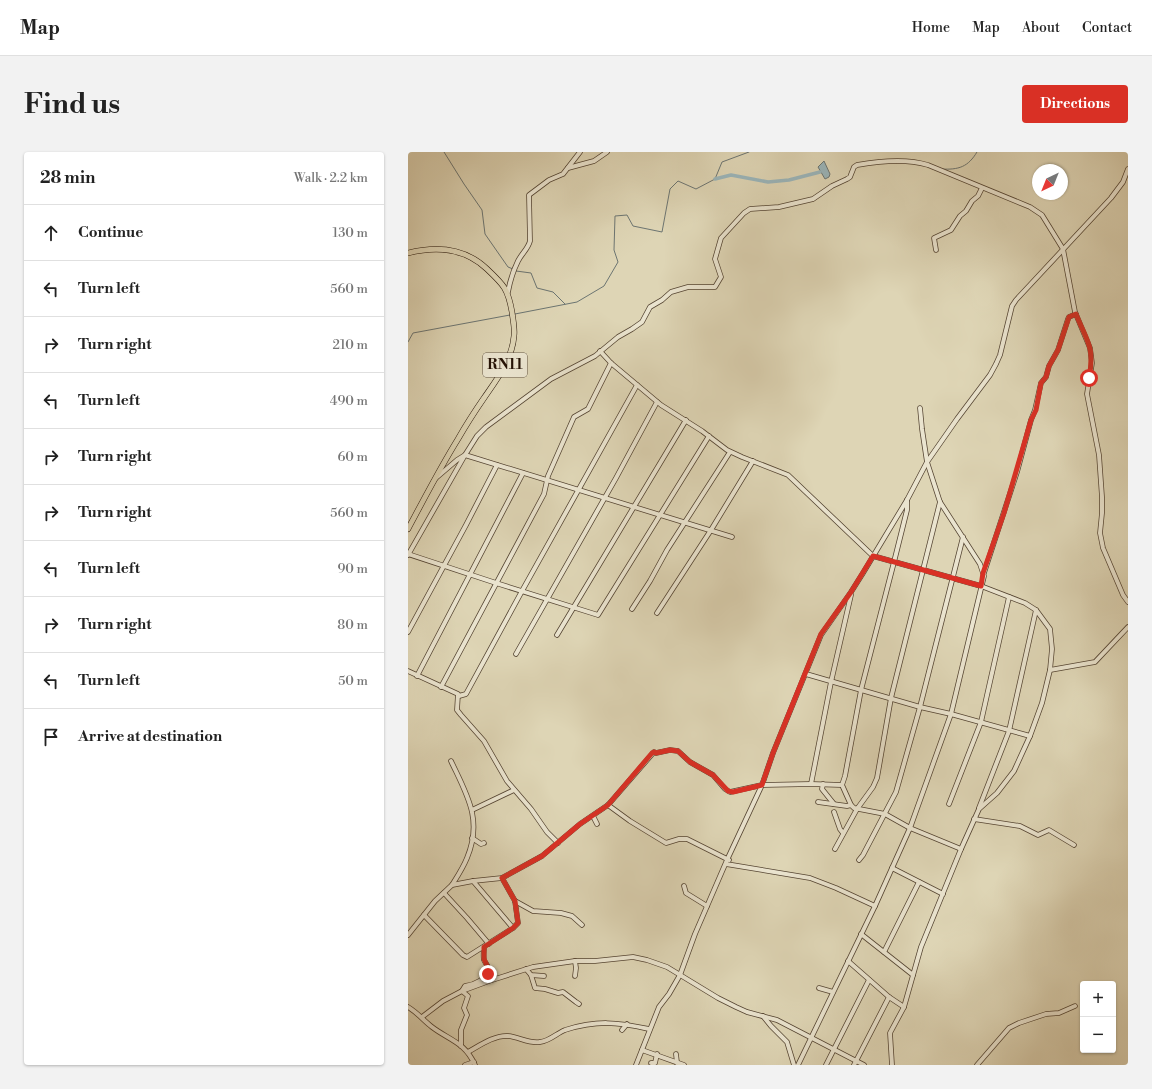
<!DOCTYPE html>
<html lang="en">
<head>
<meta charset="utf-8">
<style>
  :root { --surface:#fff; --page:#f2f2f2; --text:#222; --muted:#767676; --line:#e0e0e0; --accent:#d93025 }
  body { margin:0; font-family:"Libre Bodoni",serif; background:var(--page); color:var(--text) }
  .controls { position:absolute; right:12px; bottom:12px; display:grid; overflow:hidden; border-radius:4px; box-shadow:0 1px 3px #0004 }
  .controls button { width:36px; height:36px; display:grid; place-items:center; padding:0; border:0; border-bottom:1px solid var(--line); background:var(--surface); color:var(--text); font:20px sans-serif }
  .compass { position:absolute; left:624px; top:12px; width:36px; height:36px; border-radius:50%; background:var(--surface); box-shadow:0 1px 3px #0004; rotate:223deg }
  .stop { position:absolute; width:12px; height:12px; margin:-9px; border:3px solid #d93025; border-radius:50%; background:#fff }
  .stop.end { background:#d93025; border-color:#fff; box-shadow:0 1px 4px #0008 }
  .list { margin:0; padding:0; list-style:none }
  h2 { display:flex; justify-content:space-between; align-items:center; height:52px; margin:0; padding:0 16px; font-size:17px }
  h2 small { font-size:13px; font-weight:400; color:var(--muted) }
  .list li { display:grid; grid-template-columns:26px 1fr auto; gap:12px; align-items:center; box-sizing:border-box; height:56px; padding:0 16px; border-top:1px solid var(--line) }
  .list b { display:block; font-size:15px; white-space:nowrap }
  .list em { font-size:13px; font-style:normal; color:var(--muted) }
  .icon { flex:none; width:22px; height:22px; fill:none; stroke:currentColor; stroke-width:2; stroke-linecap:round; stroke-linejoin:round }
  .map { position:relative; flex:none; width:720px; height:913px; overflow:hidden; border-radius:4px }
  header { display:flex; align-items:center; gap:24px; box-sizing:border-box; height:56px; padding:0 20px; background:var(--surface); border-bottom:1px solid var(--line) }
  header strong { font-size:19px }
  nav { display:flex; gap:22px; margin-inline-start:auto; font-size:14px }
  .intro { display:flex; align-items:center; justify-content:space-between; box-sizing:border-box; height:96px; padding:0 24px }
  h1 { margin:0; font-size:28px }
  .button { padding:10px 18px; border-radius:4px; background:var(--accent); color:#fff; font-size:14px; font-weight:700 }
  main { display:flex; gap:24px; padding:0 24px }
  aside { flex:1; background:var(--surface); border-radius:4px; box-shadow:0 1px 3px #0004 }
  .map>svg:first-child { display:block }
  .water { fill:#9ab5ba; stroke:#6c7572 }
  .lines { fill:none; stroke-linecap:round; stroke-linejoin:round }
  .stream { stroke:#6c7572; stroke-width:1 }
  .canal { stroke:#9ab5ba; stroke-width:3.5 }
  .minor-casing { stroke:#544432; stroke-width:5.5 }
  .major-casing { stroke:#261407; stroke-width:6 }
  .minor { stroke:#eae4cf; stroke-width:4 }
  .major { stroke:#ded5b5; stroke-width:5 }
  .route { stroke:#d93025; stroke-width:5 }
  .labels { text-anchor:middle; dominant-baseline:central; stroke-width:4; stroke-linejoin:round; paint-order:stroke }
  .shield { fill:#eae4cf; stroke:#615243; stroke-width:1 }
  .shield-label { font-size:14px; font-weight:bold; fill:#261407 }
</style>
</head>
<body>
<header>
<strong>Map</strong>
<nav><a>Home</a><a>Map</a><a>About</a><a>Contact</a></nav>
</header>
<div class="intro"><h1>Find us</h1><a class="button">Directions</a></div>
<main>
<aside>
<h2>28 min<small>Walk · 2.2 km</small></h2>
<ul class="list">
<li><svg class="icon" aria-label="ahead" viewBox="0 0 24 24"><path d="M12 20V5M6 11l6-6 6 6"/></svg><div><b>Continue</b></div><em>130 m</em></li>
<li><svg class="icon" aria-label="left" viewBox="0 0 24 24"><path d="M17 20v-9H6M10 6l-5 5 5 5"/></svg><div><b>Turn left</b></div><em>560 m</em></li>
<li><svg class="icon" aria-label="right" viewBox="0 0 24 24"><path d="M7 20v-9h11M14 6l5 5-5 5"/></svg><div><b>Turn right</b></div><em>210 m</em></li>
<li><svg class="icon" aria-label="left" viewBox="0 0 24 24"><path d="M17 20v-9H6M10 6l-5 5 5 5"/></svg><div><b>Turn left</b></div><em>490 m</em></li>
<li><svg class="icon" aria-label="right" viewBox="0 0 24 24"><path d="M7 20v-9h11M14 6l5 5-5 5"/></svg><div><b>Turn right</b></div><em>60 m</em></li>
<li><svg class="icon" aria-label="right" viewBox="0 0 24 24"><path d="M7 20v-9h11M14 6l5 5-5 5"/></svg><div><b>Turn right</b></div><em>560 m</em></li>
<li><svg class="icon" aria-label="left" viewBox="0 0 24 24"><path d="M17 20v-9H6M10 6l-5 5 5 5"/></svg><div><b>Turn left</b></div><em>90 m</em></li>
<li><svg class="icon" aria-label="right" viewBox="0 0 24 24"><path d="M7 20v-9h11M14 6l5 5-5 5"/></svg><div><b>Turn right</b></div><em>80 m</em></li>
<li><svg class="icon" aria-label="left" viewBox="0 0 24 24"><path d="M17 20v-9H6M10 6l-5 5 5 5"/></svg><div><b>Turn left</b></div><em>50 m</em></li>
<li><svg class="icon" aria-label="arrive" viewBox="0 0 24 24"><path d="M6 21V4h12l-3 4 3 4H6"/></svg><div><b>Arrive at destination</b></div></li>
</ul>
</aside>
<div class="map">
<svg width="720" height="913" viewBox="0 0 720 913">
  <rect width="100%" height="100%" fill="#ded5b5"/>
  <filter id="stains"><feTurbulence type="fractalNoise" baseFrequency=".005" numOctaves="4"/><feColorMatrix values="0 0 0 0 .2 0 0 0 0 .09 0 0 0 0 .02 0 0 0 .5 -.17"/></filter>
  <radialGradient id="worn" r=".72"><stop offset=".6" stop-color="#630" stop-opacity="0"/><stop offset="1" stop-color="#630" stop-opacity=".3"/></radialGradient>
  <path class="water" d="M416,9l6,13 -1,3 -4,2 -7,-12z"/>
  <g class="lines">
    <g class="stream">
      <path d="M36,0l20,32 18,26 3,24 23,33 5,2"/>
      <path d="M533,17c18,1 27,-2 36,-17"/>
      <path d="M108,119l15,2 6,15 16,4 12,12"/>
      <path d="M107,162l62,-12 27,-16 14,-24 -4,-12 1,-34 12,-1 6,11 29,6 8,-43 8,-8 18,8 19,-10 7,-17 27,-10"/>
      <path d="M0,190l5,-9 97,-18"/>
    </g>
    <path class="canal" d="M307,27l16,-4 37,7 21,-2 31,-8"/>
    <defs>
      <g id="minor">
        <path d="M160,16l26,-7 13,-9"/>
        <path d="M528,98l-2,-12 17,-8 9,-14 6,-5 6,-10 6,-5 4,-8"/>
        <path d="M100,140c2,-11 5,-21 10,-31 4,-8 10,-12 12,-20l-1,-46 20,-15 14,-6 17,-22"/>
        <path d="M192,199l11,12 50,42 41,26 25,19 15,7 46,18 85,81 108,30 44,17 11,7 14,19 2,20 -2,21 -8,33 -12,33 -16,35 -17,22 -18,16 -18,40 -40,98 -17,60 -14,26 2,32"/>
        <path d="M28,326l21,-18 8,-5 12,-19 9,-9 65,-48 44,-23 23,-19 14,-8 10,-7 8,-15 12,-7 9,-8 17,-5h27l6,-10 -6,-18 6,-21 23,-25 6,-4 29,-2 34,-8 19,-13 15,-7 3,-2 4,-10 3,-2c22,-4 49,-7 71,0l102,42 12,8 21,34 12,63 15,36 2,15 -5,31 12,61 3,42v16l-2,20 3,15 20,47 5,7"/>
        <path d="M499,348v10l-13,52 -33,128 -16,86 -3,9 9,20 3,3 31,6 25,14 51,21"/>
        <path d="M0,402l88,29 102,32 111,-179"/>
        <path d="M0,403l57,-100 267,82"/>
        <path d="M576,421l33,-101 14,-52 4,-10 6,-27 5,-6 3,-11 9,-16 10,-31 1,-2 7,-3"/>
        <path d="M224,457l18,-28 17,-31 63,-98"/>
        <path d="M249,461l54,-83 42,-69"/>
        <path d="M0,480l58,-107 31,-60"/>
        <path d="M149,483l129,-215"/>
        <path d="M108,502l100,-176 41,-76"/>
        <path d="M642,518l45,-8 33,-35"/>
        <path d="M0,519l50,23 -1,16 4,5 23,26 23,40 24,28 16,23 11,11"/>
        <path d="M398,522l114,33 31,7 79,22"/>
        <path d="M9,524l106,-203"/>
        <path d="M33,535l103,-193 4,-18 26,-59 14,-8 23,-46"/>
        <path d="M51,544l7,-2 56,-103 115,-206"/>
        <path d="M43,609c16,34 32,59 16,97 -4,10 -10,19 -15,27"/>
        <path d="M403,632l20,-102 20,-87"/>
        <path d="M415,632l-1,5 12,15"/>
        <path d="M410,650l29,4 4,-1"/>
        <path d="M541,652l32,-82 28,-125"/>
        <path d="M200,653l22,16 36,22 13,-4h8l42,21"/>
        <path d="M571,656l30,-77 27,-121"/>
        <path d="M64,658l42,-20"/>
        <path d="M426,660l6,17 3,4"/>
        <path d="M185,664l4,8"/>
        <path d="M566,667l46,7 18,9 11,-5 25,15"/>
        <path d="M64,686l9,6 3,-1"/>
        <path d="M427,697l22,-40 16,-22 4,-9 14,-80 49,-196"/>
        <path d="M451,708l4,-5 33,-63 24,-85 43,-170"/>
        <path d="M318,712l84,14 26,10 39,18"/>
        <path d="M484,716l51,26"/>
        <path d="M65,729l40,47"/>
        <path d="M276,734l2,7 21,13"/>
        <path d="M36,741l23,25 22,26"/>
        <path d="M107,749l18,10 28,2 11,3 10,9"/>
        <path d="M16,763l39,40 4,2 46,-29 5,-5 -3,-22 -13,-23"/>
        <path d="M453,782l52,41"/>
        <path d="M0,783l27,-34 17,-16 21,-4 29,-3 40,-22 38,-32 28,-19 46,-53 2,1 14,-3 8,1 12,11 23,13 12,14 5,3 32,-7 49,-1 31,1"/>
        <path d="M476,800l35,-70"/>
        <path d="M167,809l1,7 -1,8"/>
        <path d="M440,809l41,36 15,10"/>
        <path d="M118,817l5,6 13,1"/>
        <path d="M123,823l4,13 10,1 13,4 5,-1 13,10 3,2"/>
        <path d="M411,836l14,4"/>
        <path d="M0,855c10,6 15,13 24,20 17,13 33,15 43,38"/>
        <path d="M355,864l8,10 16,16 7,23"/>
        <path d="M14,865l21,-16 19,-10 27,-10 44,-14 42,-6h20l38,-4 14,3 20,7 51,31 18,9 11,5 30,8 87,45"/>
        <path d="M214,878l5,-6"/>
        <path d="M53,894v-16l6,-15 -3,-7 4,-12 -6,-5 3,-5c8,-1 24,-7 23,-18 0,-3 -3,-5 -4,-8 -1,-4 0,-9 0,-13"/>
        <path d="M234,898l42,15"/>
        <path d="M60,900c11,-6 26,-17 40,-16 11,1 21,8 32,6 10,-1 17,-9 25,-12 32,-10 52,-8 84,-1"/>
        <path d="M268,902l1,9"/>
        <path d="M243,911h4l2,-9"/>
        <path d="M57,913l9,-3"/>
        <path d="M228,913l23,-58 10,-13 11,-19 15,-41 32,-74 35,-75 11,-32 48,-118 30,-43 12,-19 44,-73 20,-38 -5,-33 -2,-21"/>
        <path d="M390,913l77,-159 35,-78 41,-114 33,-138 -4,-12 -40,-62 -13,-40 30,-43 33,-44 6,-11 4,-9 12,-49 4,-6 95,-102 12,-16 5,-13"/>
        <path d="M418,913l43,-85"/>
        <path d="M446,913l35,-68"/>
        <path d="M569,913l32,-37 10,-5 27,-9 13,-1 16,-7"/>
      </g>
      <path id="major" d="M0,101c28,-7 57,-5 79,16 17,16 21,20 25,43 1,8 3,16 2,24 -2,24 -17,43 -30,62 -9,13 -18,27 -26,41 -18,29 -34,60 -50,90"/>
    </defs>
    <use href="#minor" class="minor-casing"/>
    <use href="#major" class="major-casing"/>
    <use href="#minor" class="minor"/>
    <use href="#major" class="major"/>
  </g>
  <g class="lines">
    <path class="route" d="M80,822v-6l-4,-9v-12l29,-19 5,-5 -3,-22 -13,-23 40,-22 38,-32 28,-19 44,-52 2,-1 2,1 14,-3 8,1 12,11 23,13 15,16 5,1 29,-7 11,-32 48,-119 30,-42 22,-36 108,30 2,-13 21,-60 27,-93 5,-10 5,-27 5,-6 3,-11 9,-16 11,-33 7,-3c11,28 19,32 13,64"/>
  </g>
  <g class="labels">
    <rect class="shield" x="75" y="201" width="44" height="24" rx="3"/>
    <g class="shield-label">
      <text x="97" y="213">RN11</text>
    </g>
  </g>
  <rect width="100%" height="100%" filter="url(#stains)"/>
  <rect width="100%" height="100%" fill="url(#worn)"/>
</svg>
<div class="controls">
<button>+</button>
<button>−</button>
</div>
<svg class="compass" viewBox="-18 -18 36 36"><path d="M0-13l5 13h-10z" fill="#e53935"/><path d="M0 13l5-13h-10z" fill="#767676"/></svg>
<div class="stop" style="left:681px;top:226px"></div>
<div class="stop end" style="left:80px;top:822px"></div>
</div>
</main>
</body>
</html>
